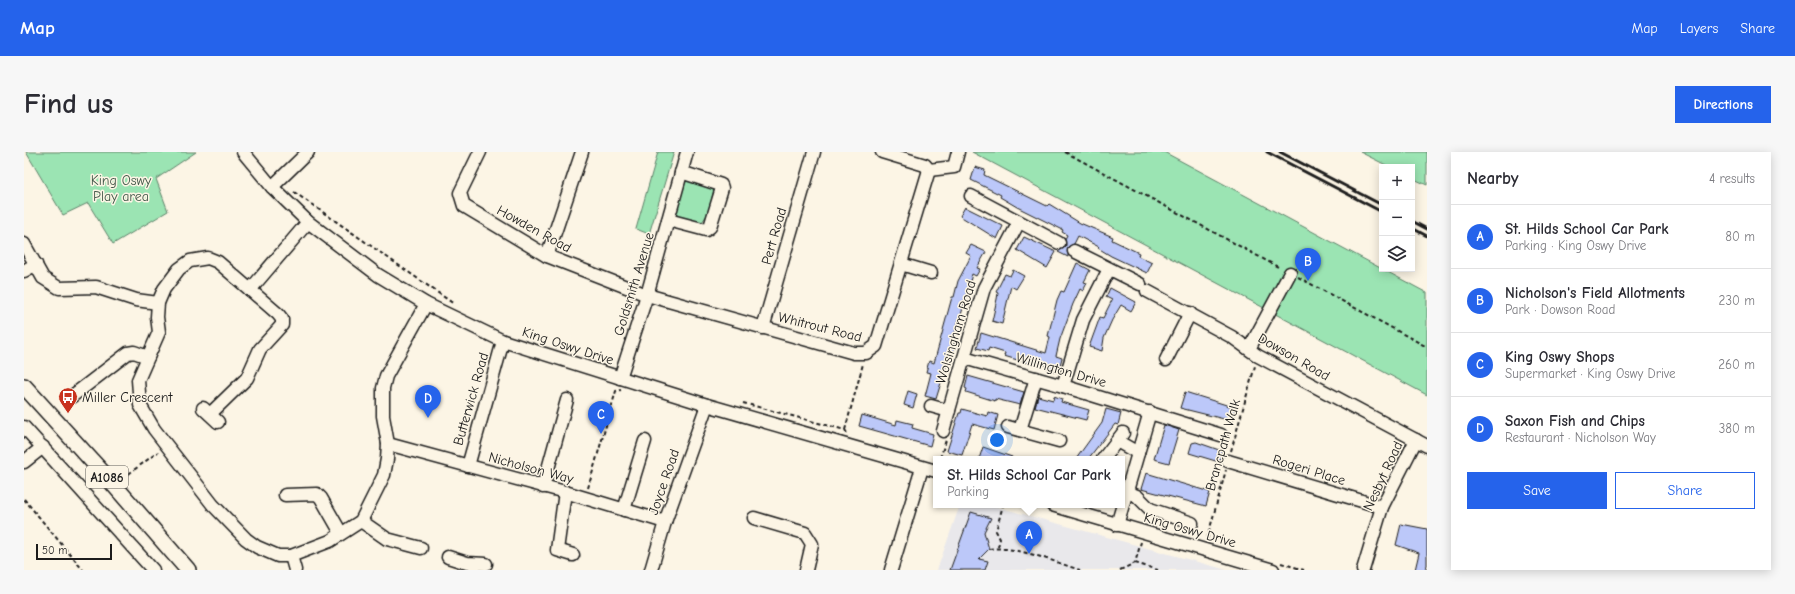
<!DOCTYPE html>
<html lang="en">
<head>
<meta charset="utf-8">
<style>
  :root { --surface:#fff; --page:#f7f7f7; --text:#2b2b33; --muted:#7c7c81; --line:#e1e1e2; --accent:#2563eb }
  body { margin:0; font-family:"Comic Neue",sans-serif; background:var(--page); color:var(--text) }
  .controls { position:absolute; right:12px; top:12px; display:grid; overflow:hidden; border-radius:0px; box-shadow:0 2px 10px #0003 }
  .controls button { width:36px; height:36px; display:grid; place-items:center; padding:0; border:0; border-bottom:1px solid var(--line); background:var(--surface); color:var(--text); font:20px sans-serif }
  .scale { position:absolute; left:12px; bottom:10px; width:76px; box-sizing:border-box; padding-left:4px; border:2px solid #1c1c1c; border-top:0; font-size:11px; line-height:14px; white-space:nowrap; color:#1c1c1c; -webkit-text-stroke:3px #fcf5e5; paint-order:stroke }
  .you { position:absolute; left:973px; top:288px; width:14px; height:14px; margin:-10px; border:3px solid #fff; border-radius:50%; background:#1a73e8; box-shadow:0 0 0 6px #1a73e833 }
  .badge { display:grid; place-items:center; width:26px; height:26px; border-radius:50%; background:var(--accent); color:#fff; font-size:13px; font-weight:700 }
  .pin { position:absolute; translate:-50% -33px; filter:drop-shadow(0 1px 2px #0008) }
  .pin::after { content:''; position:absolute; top:21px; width:14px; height:12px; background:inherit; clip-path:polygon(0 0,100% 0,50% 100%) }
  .popup { position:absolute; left:909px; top:304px; width:192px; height:52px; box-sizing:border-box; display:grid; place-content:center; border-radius:0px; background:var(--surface); filter:drop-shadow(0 1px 3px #0005); font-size:13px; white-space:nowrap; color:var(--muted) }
  .popup b { font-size:15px; color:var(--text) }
  .popup::after { content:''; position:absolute; left:50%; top:100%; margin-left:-8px; border:8px solid transparent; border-top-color:var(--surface) }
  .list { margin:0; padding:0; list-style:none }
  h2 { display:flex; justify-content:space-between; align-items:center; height:52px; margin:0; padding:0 16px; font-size:17px }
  h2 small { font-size:13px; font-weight:400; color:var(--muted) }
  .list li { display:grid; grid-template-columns:26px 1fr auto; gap:12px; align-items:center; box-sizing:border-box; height:64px; padding:0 16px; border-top:1px solid var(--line) }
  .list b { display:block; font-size:15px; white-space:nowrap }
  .list p { margin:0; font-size:13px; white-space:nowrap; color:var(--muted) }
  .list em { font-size:13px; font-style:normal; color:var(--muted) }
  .actions { display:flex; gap:8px; padding:12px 16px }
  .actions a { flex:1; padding:9px 0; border:1px solid var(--accent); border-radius:0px; text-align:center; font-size:14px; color:var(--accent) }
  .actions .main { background:var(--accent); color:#fff }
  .icon { flex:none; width:22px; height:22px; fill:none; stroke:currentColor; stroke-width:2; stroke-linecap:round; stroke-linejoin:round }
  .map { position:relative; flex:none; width:1403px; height:418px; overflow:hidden; border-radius:0px }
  header { display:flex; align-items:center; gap:24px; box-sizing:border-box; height:56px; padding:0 20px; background:var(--accent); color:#fff }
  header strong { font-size:19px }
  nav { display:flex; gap:22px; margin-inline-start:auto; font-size:14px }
  .intro { display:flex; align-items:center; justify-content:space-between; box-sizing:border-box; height:96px; padding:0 24px }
  h1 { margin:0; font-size:28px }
  .button { padding:10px 18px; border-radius:0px; background:var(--accent); color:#fff; font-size:14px; font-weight:700 }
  main { display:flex; gap:24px; padding:0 24px }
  aside { flex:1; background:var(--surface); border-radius:0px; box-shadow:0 2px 10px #0003 }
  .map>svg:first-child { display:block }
  .built { fill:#e9e8eb }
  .green { fill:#9be4b3; stroke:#5c8068 }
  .building { fill:#bcc8f9; stroke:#1c1c1c }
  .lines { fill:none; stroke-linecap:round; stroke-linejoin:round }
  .minor-casing { stroke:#1c1c1c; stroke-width:15 }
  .major-casing { stroke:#1c1c1c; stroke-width:18 }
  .path { stroke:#1c1c1c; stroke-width:2; stroke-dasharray:4 3; stroke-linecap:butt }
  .minor { stroke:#fcf5e5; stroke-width:12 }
  .major { stroke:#fcf5e5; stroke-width:15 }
  .rail { stroke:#1c1c1c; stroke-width:3 }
  .labels { text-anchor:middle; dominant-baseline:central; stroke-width:3; stroke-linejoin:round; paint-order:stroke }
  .shield { fill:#fcf5e5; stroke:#5f5d58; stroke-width:1 }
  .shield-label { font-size:13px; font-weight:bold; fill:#1c1c1c }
  .park-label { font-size:14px; fill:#425849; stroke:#fcf5e5 }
  .street-label { font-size:14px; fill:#1c1c1c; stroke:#fcf5e5 }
  .poi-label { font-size:14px; fill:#1c1c1c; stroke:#fcf5e5; text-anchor:start }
</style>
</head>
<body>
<header>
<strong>Map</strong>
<nav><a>Map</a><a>Layers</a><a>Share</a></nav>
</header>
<div class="intro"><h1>Find us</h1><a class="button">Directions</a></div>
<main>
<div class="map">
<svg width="1403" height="418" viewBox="0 0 1403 418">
  <rect width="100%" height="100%" fill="#fcf5e5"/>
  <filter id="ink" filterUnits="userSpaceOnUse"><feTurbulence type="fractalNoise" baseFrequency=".025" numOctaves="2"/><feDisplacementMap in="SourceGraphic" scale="8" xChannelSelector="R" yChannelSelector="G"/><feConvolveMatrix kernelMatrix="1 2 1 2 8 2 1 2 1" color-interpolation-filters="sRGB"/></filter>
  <g filter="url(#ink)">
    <path class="built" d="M936,353h30l237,65h-290z"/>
    <g class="green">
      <path d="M2,0h170l-40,27 12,32 -55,33 -25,-41 -25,12z"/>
      <path d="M634,0h16l-25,82 -13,-5z"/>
      <path d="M948,0h192l263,141v102z"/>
      <path d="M1336,0h67v33l-15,-7v-11h-22z"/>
      <path d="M661,24l29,12 -5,24 -7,10 -27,-6z"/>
    </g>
    <g class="building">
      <path d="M951,15l10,3 -1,5 63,31 2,-2 31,19 33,14 -1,3 27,13 -1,3 14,7 -5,10 -36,-17 -13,-8 1,-1 -21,-11 -4,8 -6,3v10l-10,-5 8,-6 -1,-7 2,-4 -5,-3 1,-2 -46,-23 -17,-10 1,-2 -30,-15z"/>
      <path d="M941,55l38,19 -6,13 -37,-23z"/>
      <path d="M1000,85l32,15 -9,16 -30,-18z"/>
      <path d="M947,93l15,7 -9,16 3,1 -4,7 -4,-2 -12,45h-1l-7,24 4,1 -3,9 -2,8 -3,-1 -12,39 -11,-3 6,-23 -5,-1 3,-11 5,2 18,-66h2l4,-16 13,-25 -5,-3z"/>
      <path d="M1053,111l13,7 -6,12 3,1 -4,8 -3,-2 -7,15 -13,35 -4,17 6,2 -4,14 -11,-3 1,-3 -17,-5v3l-27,-8 1,-3 -16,-5 -1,3 -11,-3 4,-15 65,20 4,-16 -2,-1 9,-36 4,-9 3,1z"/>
      <path d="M989,118l11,6 -8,13 -5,-3 -9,38 -10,-3 5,-22 1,-6 -2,-1 9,-18 5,2z"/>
      <path d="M1086,136l26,14 -5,9 -10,-6 -9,15 -8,18 -2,13 -13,-4 11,-30 3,1 9,-18 -6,-3z"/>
      <path d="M944,224l56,16 -4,13 -25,-6v2l-29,-9 1,-3 -2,-1z"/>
      <path d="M884,239l9,3 -4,14 -9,-3z"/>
      <path d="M1161,240l51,16 -4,13 -52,-13z"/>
      <path d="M1014,244l15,4 1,-4 8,3 -1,3 28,8 -3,10 -51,-13z"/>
      <path d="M938,257l25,7 1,-4 10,3 -4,15 -22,-6 -10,31 -15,-4 12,-38h2z"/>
      <path d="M1082,257l15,4 -3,12 -3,-1 -27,35h-12l26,-36z"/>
      <path d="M838,263l34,10 1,-5 16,4 -1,4 21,6 -3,12 -71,-20z"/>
      <path d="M1140,273l15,5 -10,33 -15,-4z"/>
      <path d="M1172,290l26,9 -3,11 -30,-9 3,-10z"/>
      <path d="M959,295l29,10v2h-33z"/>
      <path d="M1122,321l64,19 -4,14 -65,-17z"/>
      <path d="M947,360l20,6 -7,14 5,17 -10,10 9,2 -3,9h-35z"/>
      <path d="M1377,372l26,5v36l-2,5h-10l4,-17 -23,-8z"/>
    </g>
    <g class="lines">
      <defs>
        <g id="minor">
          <path d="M219,0l29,35 36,35 70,53 48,29 77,37 204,64 229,66"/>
          <path d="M456,0l-20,41 4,13 83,50 100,39 207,58h12l10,-7 53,-176"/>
          <path d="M858,0l43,13 4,5"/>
          <path d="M905,18l25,-3 4,-15"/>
          <path d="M248,35l36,-35"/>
          <path d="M947,44l88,47"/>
          <path d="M644,68l38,10 4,-3 12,-39 -1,-3 -40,-13"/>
          <path d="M0,92l19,34 16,10 37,-1 40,13 22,3"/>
          <path d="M1050,99l66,33"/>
          <path d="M523,104l35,-104"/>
          <path d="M877,112l30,9"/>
          <path d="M0,119l12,-7"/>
          <path d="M226,138l58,-68"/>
          <path d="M1123,139l85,46 26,19 169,90"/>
          <path d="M739,176l51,-176"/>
          <path d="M1225,197l41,-76"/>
          <path d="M940,206l99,28 158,49"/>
          <path d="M1142,208l24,-47"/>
          <path d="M596,226l27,-83 40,-143"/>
          <path d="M1039,234l20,-66 26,-51"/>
          <path d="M47,245l57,-44 6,-1 14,5"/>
          <path d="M907,254l18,5"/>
          <path d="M179,256l15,14"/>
          <path d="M186,262l37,-36 13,-29 22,-24v-6l-4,-5 -60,-52 -10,-4 -18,3 -11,8 -15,20 -6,14 -1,14 2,15 -21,48 2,25 14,24 59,76 33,34 11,8 21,9h13l39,-15 31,-20 23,-46 3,-16 1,-15 -5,-28v-28l3,-12 40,-72"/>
          <path d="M0,275l129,143"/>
          <path d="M984,275l51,14"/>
          <path d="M996,278l16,-52"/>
          <path d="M919,279l41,-143 35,-66"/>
          <path d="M1093,289l21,12"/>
          <path d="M364,292l177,48 100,30"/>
          <path d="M1079,307l20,-26"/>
          <path d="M1204,309l154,46"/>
          <path d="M0,310l19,-15"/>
          <path d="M444,314l35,-125"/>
          <path d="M519,335l24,-87"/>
          <path d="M541,340l-8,58 16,5"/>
          <path d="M1103,340l10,4 13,13 42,14"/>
          <path d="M261,343l32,-1 4,4 20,35"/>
          <path d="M1028,353l221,65"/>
          <path d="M600,358l21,-69"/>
          <path d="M730,366l51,15 7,11 -6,26"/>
          <path d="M337,369l26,18 34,9"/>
          <path d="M1093,373l33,-113"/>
          <path d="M267,404l4,14"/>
          <path d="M424,405l19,6 19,1"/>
          <path d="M627,418l14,-48 42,-117"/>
          <path d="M867,418l31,-102"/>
          <path d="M1339,418l19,-63 34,-67"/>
        </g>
        <path id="major" d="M0,234l90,99 74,85"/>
      </defs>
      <use href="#minor" class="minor-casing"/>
      <use href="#major" class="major-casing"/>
      <g class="path">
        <path d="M1041,0l215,116"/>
        <path d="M270,40l160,112"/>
        <path d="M1274,125l129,70"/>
        <path d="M719,251l102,27 2,3"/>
        <path d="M821,278l18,-66"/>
        <path d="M1207,299l24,-85"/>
        <path d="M916,306l6,-18"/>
        <path d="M918,307h1"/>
        <path d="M99,326l35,-26"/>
        <path d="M564,336l28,-97 5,-1"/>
        <path d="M0,347l59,71"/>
        <path d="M1183,387l19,-69"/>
        <path d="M974,395l2,-8 -4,-8 7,-26"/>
        <path d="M965,397c24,-4 66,13 91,21"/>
        <path d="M1111,411l23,7"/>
        <path d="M1257,411l23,7"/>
        <path d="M1096,418l15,-7 6,-21"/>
      </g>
      <use href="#minor" class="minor"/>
      <use href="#major" class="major"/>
      <g class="rail">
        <path d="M1243,0l115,60"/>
        <path d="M1256,0l102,53"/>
        <path d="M1388,69l15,8"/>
        <path d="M1388,76l15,8"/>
      </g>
    </g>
  </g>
  <defs>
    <symbol id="bus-pin" viewBox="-11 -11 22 30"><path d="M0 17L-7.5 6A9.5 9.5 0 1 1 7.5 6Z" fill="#c8321e" stroke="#fcf5e5"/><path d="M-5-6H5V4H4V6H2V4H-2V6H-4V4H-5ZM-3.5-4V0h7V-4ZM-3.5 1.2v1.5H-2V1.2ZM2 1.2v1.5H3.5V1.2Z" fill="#fff"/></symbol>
  </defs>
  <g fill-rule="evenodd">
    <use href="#bus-pin" x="33" y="234" width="22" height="30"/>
  </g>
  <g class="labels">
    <rect class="shield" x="62" y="314" width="42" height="22" rx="3"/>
    <g class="shield-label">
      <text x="83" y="325">A1086</text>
    </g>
    <g class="park-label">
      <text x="97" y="28">King Oswy<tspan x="97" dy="16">Play area</tspan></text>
    </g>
    <g class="street-label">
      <text transform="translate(510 77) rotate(29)">Howden Road</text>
      <text transform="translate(750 84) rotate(-74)">Pert Road</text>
      <text transform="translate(610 132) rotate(-73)">Goldsmith Avenue</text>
      <text transform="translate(796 175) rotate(14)">Whitrout Road</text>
      <text transform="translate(932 180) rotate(-73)">Wolsingham Road</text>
      <text transform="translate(544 194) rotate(18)">King Oswy Drive</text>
      <text transform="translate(1270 205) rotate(30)">Dowson Road</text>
      <text transform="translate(1037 218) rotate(16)">Willington Drive</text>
      <text transform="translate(447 247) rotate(-74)">Butterwick Road</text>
      <text transform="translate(1199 293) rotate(-74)">Brancpath Walk</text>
      <text transform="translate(507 316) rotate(15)">Nicholson Way</text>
      <text transform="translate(1285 318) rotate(17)">Rogeri Place</text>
      <text transform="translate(1359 324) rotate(-65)">Nesbyt Road</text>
      <text transform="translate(640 330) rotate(-71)">Joyce Road</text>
      <text transform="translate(1166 378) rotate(16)">King Oswy Drive</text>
    </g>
    <g class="poi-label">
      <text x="58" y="245">Miller Crescent</text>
    </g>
  </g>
</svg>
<div class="controls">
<button>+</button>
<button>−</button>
<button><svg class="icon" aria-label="layers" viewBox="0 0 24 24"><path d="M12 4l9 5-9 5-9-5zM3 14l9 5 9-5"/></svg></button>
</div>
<div class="scale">50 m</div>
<div class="you"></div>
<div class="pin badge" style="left:1005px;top:402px">A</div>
<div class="popup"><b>St. Hilds School Car Park</b>Parking</div>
<div class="pin badge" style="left:1284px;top:129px">B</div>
<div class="pin badge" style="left:577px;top:282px">C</div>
<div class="pin badge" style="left:404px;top:266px">D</div>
</div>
<aside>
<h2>Nearby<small>4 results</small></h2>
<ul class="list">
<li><span class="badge">A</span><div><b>St. Hilds School Car Park</b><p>Parking · King Oswy Drive</p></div><em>80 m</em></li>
<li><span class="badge">B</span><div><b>Nicholson's Field Allotments</b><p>Park · Dowson Road</p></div><em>230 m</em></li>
<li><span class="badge">C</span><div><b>King Oswy Shops</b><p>Supermarket · King Oswy Drive</p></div><em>260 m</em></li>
<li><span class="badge">D</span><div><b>Saxon Fish and Chips</b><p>Restaurant · Nicholson Way</p></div><em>380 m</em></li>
</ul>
<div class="actions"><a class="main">Save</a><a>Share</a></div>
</aside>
</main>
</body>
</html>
